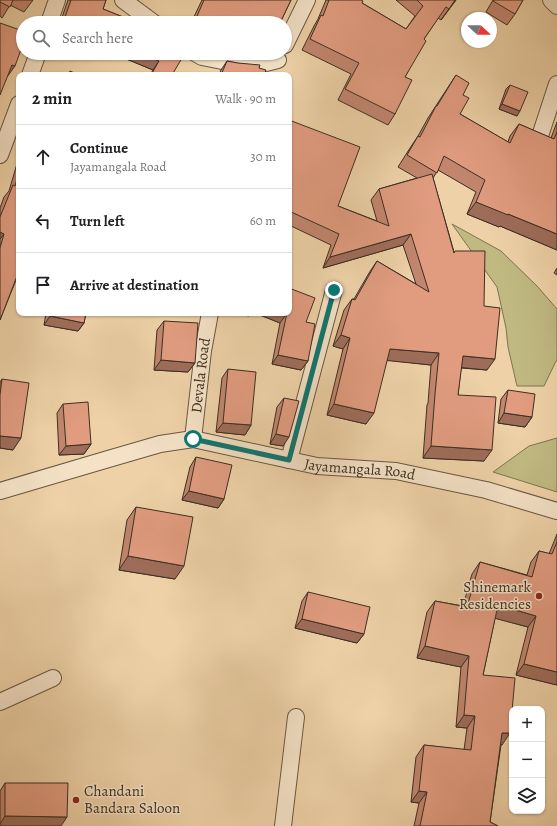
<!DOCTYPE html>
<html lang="en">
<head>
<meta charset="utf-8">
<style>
  :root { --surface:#fff; --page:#f6f6f6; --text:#202124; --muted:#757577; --line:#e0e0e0 }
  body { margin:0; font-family:Alegreya,serif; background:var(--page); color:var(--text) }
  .controls { position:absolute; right:12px; bottom:12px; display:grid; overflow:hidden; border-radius:8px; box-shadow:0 1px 3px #0004 }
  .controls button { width:36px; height:36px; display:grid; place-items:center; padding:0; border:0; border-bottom:1px solid var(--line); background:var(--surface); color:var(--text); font:20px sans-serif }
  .compass { position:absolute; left:461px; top:12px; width:36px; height:36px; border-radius:50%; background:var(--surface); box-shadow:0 1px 3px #0004; rotate:112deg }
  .stop { position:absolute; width:12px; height:12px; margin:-9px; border:3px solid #0f766e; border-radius:50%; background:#fff }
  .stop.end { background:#0f766e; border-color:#fff; box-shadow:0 1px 4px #0008 }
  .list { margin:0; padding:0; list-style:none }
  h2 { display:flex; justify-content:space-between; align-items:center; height:52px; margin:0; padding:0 16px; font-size:17px }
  h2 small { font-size:13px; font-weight:400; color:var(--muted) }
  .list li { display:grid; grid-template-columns:26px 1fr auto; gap:12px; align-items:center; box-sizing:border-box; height:64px; padding:0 16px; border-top:1px solid var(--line) }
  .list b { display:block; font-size:15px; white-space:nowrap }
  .list p { margin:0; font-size:13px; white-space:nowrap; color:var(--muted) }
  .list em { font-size:13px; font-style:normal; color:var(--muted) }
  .icon { flex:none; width:22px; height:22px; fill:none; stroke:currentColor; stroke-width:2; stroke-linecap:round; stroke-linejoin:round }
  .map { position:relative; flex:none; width:557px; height:826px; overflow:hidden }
  .search { position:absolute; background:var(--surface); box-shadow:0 1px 3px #0004; left:16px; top:16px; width:276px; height:44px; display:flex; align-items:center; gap:10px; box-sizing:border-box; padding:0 14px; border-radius:22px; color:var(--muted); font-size:15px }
  .panel { position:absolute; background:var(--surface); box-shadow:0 1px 3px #0004; left:16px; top:72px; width:276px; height:244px; border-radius:8px }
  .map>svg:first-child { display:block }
  .green { fill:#c0b982; stroke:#7e7452 }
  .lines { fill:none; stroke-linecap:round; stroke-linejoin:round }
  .minor-casing { stroke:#685843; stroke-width:18 }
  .minor { stroke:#f4e1c6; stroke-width:16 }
  .wall { fill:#c2866e; stroke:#3c2f22 }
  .shaded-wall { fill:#9e6d5a; stroke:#3c2f22 }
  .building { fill:#e19c80; stroke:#3c2f22 }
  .route { stroke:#0f766e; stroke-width:5 }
  .poi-dot { fill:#8f2418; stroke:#f4e1c6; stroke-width:1.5 }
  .labels { text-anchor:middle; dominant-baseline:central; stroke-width:3; stroke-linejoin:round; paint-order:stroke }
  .street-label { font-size:15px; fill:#3c2f22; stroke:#f4e1c6 }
  .poi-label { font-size:15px; fill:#3c2f22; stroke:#f4e1c6; text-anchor:end }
</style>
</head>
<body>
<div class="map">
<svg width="557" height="826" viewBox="0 0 557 826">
  <rect width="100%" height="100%" fill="#eed1a7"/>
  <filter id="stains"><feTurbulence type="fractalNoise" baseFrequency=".005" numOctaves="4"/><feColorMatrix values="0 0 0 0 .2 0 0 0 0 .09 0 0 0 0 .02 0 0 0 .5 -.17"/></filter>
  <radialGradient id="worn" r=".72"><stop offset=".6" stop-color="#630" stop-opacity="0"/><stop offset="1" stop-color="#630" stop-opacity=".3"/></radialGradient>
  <g class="green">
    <path d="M452,224l49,27 36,35 20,23v52h-1l-12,25h-27l-9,-39 -2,-19 -9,-41z"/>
    <path d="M557,438v54l-64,-20 36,-26z"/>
  </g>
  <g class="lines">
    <defs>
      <g id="minor">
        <path d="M123,0l31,23"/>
        <path d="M551,0l6,6"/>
        <path d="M49,23l8,-23"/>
        <path d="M285,45l22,-45"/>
        <path d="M195,53l7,4 30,6 26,2 20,-5"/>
        <path d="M30,75l8,-22"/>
        <path d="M541,133l16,-49"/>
        <path d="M0,155l19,-51"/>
        <path id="s1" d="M193,439l10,-88 7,-38"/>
        <path d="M289,460l45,-170"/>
        <path id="s2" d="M0,491l105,-31 55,-16 33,-5 124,27 79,5 90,19 71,21"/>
        <path d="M0,702l53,-24"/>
        <path d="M283,826l13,-109"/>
      </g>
    </defs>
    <use href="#minor" class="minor-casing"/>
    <use href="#minor" class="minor"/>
  </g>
  <g class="wall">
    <path d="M0,0h33l-9,12 -14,-7 -8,13 -2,-2z"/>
    <path d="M68,0h38l-3,9 35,14h-78z"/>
    <path d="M202,0h89l-11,23h-89z"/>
    <path d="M326,0h35l1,3 44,26 9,-13 -19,-16h60l-15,20 -3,-2 -14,21 -19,38 -10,37 -7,11 -50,-25 13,-26 -49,-24 12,-24 4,-7z"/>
    <path d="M493,0h30l-8,14 -8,11 -21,-13z"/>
    <path d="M112,53h61l-1,22h-22l3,-5z"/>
    <path d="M227,61l32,7 5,7h-45l2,-5z"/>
    <path d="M456,75l7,20 -3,19 48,28 2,-6 9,-12 32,14 6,-16v128l-57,-24 -1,1 -32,-13 9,-22 -38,-22 -5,8 21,74 30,54 3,64 -26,-2 -3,27 26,66 -61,-3 4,-53 1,-2 3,-38 -44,-5 -21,64 -39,-9 16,-66 -10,-3 11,-36 8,-11h2l15,-26 8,-12 39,23 -13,-39 -80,23 8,-23 -42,-20v-105l49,86 39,15 -6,-21 8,-11 38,-11 -19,-11 12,-19 8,-12 10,-18z"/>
    <path d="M510,85l7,31 -18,-7 7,-20z"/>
    <path d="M19,157v118l-3,5 -16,40v-112l4,-11 5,-6z"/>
    <path d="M557,268v7l-3,-2z"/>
    <path d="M46,313h40l-2,10 -6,8 -34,-6z"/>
    <path d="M255,313h34l17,9 2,39 -7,9 -29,-6 8,-41z"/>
    <path d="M164,321l31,42 -7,9 -34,-2 3,-40z"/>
    <path d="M228,369l23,56 -6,10 -29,-3 6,-54z"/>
    <path d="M2,379l11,71 -13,-2v-66z"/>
    <path d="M508,390l24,27 -7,10 -27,-4 3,-24z"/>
    <path d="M284,398l-1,48 -13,-2 7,-37z"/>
    <path d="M63,404l28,40 -7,10 -25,1 -2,-42z"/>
    <path d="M196,457l28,42 -6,9 -36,-8 8,-33z"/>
    <path d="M136,507l39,72 -56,-9 8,-50z"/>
    <path d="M557,534v151l-41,-10 12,-48 -33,-9 -12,57 19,70h-1l-11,77 8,4h-84l5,-23 -8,-1 5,-45 8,-12 40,5 3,-22 -11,-1 5,-60 -44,-9 10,-46 8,-11 28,5 9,-32 8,-12 47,13 4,-13 8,-11 10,3z"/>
    <path d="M308,592l56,42 -7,9 -62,-15 7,-27z"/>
    <path d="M5,783l56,43h-61v-35z"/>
  </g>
  <g class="shaded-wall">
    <path d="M455,0h1l-15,20 8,-11z"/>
    <path d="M112,53h29l18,8 -6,9z"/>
    <path d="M230,53h34l-1,1 -6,1z"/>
    <path d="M12,65l3,1 -8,11 -3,-1z"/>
    <path d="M502,104l18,7 -3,5 -18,-7z"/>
    <path d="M476,202l32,12 49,20v16l-57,-24 -1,1 -32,-13z"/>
    <path d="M0,232l4,2 -4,5z"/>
    <path d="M411,234l-8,11 -80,23 7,-11z"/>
    <path d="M235,313h16l-2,3z"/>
    <path d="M255,313h32l-7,10z"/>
    <path d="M50,316l34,7 -6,8 -34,-6z"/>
    <path d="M341,335l9,3 -7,11 -10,-3z"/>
    <path d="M390,349l49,4 -8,12 -49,-5z"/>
    <path d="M278,355l30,6 -7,9 -29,-6z"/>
    <path d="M463,356l32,3 -8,11 -32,-3z"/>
    <path d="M161,360l34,3 -7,9 -34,-2z"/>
    <path d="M334,404l40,9 -8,11 -39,-9z"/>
    <path d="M504,413l28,4 -7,10 -27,-4z"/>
    <path d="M223,423l28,2 -6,10 -29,-3z"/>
    <path d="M276,434l13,3 -6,9 -13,-2z"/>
    <path d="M0,436l21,2 -8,12 -13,-2z"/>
    <path d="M91,444l-7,10 -25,1 7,-9z"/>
    <path d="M431,446l61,4 -8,11 -61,-3z"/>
    <path d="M189,491l35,8 -6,9 -36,-8z"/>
    <path d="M128,556l56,10 -9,13 -56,-9z"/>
    <path d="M498,605l38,11 -8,11 -38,-10z"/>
    <path d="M302,619l62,15 -7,9 -62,-15z"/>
    <path d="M425,646l44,10 -8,11 -44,-9z"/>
    <path d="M524,664l33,8v13l-41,-10z"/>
    <path d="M464,715l11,1 -8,12 -11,-1z"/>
    <path d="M502,733h8l-8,12 -8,-1z"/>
    <path d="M419,791l8,1 -8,11 -8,-1z"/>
    <path d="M5,816l62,1 -6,9h-61v-2z"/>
  </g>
  <g class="building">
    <path d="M0,0h13l-3,7 -10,-5z"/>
    <path d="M71,0h35l-3,9 35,14h-68l-6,-3z"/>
    <path d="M204,0h87l-11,23h-86z"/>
    <path d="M329,0h32l2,1 -1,2 44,26 17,-23 -6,-6h38l-6,9 -3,-2 -22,32 2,2 -21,36 7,3 -17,34 -50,-25 14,-26 -49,-24 11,-24 2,1z"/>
    <path d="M494,0h29l-8,14 -22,-13z"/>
    <path d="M0,23l23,8v13l-8,22 -3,-1 -12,30z"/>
    <path d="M141,53h32l9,5 -10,17h-21l8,-14z"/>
    <path d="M227,61l11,2 22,2 -1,3 7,2 -2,5h-43z"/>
    <path d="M70,71l9,4h-11z"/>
    <path d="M456,75l13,8 -6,12 6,3 -9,16 50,29 9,-19 35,15 3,-7v102l-49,-20v1l-32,-13 9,-22 -41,-24 -7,17 -30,-18 11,-19 2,1 16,-31h1z"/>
    <path d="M510,85l18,7 -8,19 -18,-7z"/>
    <path d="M289,120l71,27 -22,59 51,20 -10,-37 53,-15 22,79 1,-2h30l-1,55 16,2 -5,51 -32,-3 -5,39 38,2 -4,53 -61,-4 4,-52 4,-41 -49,-4 -16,64 -40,-9 16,-66 -9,-3 11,-36 3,1 22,-39 52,31 -18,-58 -81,23 9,-23 -50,-23z"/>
    <path d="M19,173v98l-19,49v-72l4,-14 -4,-2v-15l13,-32 2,1z"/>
    <path d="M289,288l26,10 -9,24 9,2 -7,37 -30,-6 9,-42h-1h3z"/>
    <path d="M50,313h36l-2,10 -34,-7z"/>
    <path d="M164,321l34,2 -3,40 -34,-3z"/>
    <path d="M228,369l28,3 -5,53 -28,-2z"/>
    <path d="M2,379l27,4 -8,55 -21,-2v-41z"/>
    <path d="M508,390l27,4 -3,23 -28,-4z"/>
    <path d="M284,398l15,3 -10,36 -13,-3z"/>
    <path d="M88,402l3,42 -25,2 -3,-42z"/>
    <path d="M196,457l36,8 -8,34 -35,-8z"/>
    <path d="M136,507l57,10 -9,49 -56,-10z"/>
    <path d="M557,542v130l-33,-8 12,-48 -38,-11 -15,70 32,3 -5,55h-8l-12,89 8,4h-78l7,-34 -8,-1 5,-46 47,5 4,-34 -11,-1 5,-59 -44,-10 10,-45 32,6 13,-45 52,15 7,-26 13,3z"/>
    <path d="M308,592l62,15 -6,27 -62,-15z"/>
    <path d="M5,783h63l-1,34 -62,-1z"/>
  </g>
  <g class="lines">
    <path class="route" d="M193,439l96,21 45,-170"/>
  </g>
  <g class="poi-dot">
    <circle cx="539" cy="596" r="4"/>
    <circle cx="76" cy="800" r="4"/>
  </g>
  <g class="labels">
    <g class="street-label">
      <text stroke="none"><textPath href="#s1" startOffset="64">Devala Road</textPath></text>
      <text stroke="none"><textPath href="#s2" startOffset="370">Jayamangala Road</textPath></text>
    </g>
    <g class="poi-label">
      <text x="531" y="587">Shinemark<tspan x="531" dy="17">Residencies</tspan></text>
      <text x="84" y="791" text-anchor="start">Chandani<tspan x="84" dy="17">Bandara Saloon</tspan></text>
    </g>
  </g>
  <rect width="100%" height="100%" filter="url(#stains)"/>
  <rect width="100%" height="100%" fill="url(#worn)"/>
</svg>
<div class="controls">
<button>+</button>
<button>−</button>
<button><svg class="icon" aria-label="layers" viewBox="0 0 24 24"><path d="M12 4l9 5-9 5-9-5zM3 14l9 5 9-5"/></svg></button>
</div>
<svg class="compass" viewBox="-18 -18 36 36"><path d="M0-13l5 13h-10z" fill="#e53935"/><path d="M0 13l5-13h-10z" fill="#757577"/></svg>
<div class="stop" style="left:193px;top:439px"></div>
<div class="stop end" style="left:334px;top:290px"></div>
<div class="search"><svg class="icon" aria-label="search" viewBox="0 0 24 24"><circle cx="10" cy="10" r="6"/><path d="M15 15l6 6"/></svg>Search here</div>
<section class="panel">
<h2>2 min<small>Walk · 90 m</small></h2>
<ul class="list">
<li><svg class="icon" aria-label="ahead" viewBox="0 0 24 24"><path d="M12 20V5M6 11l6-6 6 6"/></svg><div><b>Continue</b><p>Jayamangala Road</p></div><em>30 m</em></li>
<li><svg class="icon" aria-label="left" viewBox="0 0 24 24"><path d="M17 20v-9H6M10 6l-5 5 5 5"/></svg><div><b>Turn left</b></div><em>60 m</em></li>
<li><svg class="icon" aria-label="arrive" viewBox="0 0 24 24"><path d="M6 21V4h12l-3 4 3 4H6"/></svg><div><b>Arrive at destination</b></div></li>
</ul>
</section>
</div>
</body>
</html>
